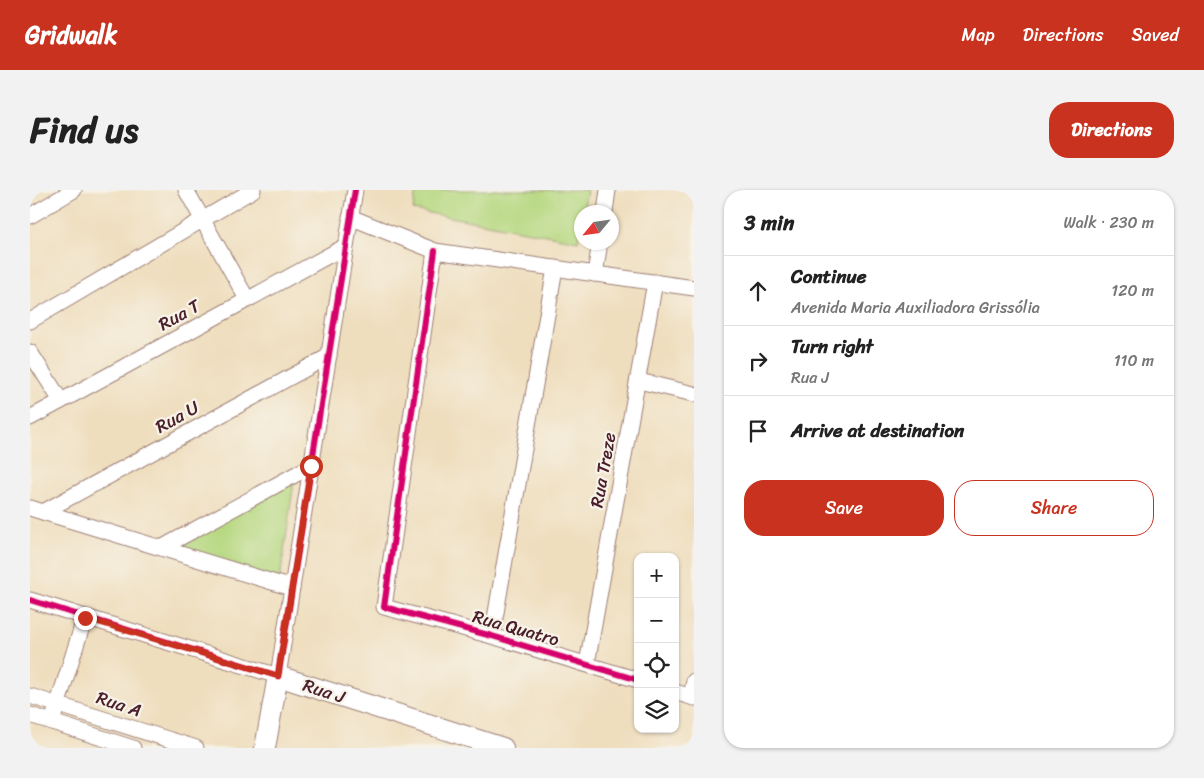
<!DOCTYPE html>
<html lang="en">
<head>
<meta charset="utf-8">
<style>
  :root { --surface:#fff; --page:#f2f2f2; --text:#222; --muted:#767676; --line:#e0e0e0; --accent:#c8321e }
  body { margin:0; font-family:Sriracha,sans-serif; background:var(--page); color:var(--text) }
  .controls { position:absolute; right:15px; bottom:15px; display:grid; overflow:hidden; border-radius:10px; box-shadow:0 1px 4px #0004 }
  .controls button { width:45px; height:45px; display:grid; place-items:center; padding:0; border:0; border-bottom:1px solid var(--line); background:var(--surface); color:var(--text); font:25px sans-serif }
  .compass { position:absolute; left:544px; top:15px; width:45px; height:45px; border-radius:50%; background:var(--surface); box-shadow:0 1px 4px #0004; rotate:241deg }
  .stop { position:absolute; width:15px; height:15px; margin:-11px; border:4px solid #c8321e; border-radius:50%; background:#fff }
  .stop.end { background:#c8321e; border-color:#fff; box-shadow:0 1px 5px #0008 }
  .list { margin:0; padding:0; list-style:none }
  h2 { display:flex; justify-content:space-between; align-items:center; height:65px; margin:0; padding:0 20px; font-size:21px }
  h2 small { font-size:16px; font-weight:400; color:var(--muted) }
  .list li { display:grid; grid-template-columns:32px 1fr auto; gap:15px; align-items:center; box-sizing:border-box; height:70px; padding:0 20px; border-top:1px solid var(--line) }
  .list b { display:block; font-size:19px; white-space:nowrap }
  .list p { margin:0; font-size:16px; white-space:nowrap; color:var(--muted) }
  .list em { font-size:16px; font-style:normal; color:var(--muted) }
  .actions { display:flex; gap:10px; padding:15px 20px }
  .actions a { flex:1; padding:11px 0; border:1px solid var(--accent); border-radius:20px; text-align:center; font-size:18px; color:var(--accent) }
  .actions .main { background:var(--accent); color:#fff }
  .icon { flex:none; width:28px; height:28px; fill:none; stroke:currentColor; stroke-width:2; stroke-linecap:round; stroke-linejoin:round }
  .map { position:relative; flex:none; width:664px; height:558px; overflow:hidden; border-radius:20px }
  header { display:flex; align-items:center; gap:30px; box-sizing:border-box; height:70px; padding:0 25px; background:var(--accent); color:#fff }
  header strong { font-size:24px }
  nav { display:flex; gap:28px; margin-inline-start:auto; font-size:18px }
  .intro { display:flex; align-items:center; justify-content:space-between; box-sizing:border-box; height:120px; padding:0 30px }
  h1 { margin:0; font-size:35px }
  .button { padding:12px 22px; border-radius:20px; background:var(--accent); color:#fff; font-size:18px; font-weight:700 }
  main { display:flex; gap:30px; padding:0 30px }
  aside { flex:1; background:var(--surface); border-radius:20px; box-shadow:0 1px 4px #0004 }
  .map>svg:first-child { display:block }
  .green { fill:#b6d880; stroke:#807c56 }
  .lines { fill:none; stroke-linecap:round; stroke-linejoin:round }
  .minor-casing { stroke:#9c7e74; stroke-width:17 }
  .major-casing { stroke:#9c7e74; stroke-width:22 }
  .minor { stroke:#fff; stroke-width:15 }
  .major { stroke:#fff; stroke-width:20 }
  .cycleway-casing { stroke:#f7f3e8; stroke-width:9 }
  .cycleway { stroke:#d6006c; stroke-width:6 }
  .route { stroke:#c8321e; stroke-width:6 }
  .labels { text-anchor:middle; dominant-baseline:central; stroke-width:4.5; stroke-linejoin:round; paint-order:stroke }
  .street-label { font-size:18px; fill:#4a1f2b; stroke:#f7f3e8 }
</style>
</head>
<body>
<header>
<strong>Gridwalk</strong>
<nav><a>Map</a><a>Directions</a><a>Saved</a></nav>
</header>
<div class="intro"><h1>Find us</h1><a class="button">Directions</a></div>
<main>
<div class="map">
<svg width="664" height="558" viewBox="0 0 664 558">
  <rect width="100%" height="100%" fill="#f7f3e8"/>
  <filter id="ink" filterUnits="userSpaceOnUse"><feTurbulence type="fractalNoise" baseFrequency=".02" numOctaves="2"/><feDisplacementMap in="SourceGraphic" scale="10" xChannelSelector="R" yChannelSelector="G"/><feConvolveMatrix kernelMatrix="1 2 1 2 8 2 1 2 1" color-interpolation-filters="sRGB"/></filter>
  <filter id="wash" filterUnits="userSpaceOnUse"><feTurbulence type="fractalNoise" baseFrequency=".0096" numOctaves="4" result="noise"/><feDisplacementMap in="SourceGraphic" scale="20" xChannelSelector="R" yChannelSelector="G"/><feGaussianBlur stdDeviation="1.12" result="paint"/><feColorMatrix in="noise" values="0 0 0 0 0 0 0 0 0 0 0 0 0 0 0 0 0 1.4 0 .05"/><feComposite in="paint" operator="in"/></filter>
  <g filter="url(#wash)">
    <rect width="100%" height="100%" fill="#efdebe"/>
    <g class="green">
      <path d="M386,0h171l-9,51 -165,-31z"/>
      <path d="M264,291l-14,98 -107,-32z"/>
    </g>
  </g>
  <g filter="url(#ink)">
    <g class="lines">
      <defs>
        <g id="minor">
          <path d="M156,0l61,109"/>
          <path d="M575,22l3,-22"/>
          <path d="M0,26l44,-26"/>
          <path d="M320,27l85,34 259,37"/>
          <path d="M405,61l-51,356 108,29 146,44"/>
          <path d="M565,84l5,-32"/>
          <path d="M0,131l223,-131"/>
          <path d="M0,162l31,49"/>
          <path d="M609,191l55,13"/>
          <path d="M0,228l316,-172"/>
          <path d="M0,318l262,80"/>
          <path d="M13,322l286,-156"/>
          <path d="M133,357l148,-81"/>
          <path d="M0,410l248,76 77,-486"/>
          <path d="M462,446l63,-368"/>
          <path d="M557,474l68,-382"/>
          <path d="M645,502l19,6"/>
          <path d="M0,506l166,52"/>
          <path d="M661,507l3,-16"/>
          <path d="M0,525l103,33"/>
          <path d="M22,532l33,-105"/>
        </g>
        <path id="major" d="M235,558l13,-72 225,72"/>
      </defs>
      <use href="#minor" class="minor-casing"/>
      <use href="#major" class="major-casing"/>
      <use href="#minor" class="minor"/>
      <use href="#major" class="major"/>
      <defs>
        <g id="cycleway">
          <path d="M405,61l-51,356 108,29 146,44"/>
          <path d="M0,410l248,76 77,-486"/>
        </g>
      </defs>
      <use href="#cycleway" class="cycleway-casing"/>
      <use href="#cycleway" class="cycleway"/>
    </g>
  </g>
  <g class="lines" filter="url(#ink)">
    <path class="route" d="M55,428l193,58 33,-210"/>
  </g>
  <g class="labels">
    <g class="street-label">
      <text transform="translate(149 125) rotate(-29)">Rua T</text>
      <text transform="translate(147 227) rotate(-29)">Rua U</text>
      <text transform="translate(573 280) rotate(-80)">Rua Treze</text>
      <text transform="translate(486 438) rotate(16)">Rua Quatro</text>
      <text transform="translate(294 501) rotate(18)">Rua J</text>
      <text transform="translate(89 514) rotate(18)">Rua A</text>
    </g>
  </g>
</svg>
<div class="controls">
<button>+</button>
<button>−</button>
<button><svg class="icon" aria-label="locate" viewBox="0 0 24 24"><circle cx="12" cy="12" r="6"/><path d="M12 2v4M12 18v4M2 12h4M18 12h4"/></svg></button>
<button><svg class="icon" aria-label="layers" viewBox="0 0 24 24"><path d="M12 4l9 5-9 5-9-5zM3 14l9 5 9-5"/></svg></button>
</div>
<svg class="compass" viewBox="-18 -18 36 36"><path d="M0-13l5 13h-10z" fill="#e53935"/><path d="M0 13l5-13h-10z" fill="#767676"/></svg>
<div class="stop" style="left:281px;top:276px"></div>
<div class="stop end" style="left:55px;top:428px"></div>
</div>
<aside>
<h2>3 min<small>Walk · 230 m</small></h2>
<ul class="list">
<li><svg class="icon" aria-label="ahead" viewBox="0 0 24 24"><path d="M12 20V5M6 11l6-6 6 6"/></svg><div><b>Continue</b><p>Avenida Maria Auxiliadora Grissólia</p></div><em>120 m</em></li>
<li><svg class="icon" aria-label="right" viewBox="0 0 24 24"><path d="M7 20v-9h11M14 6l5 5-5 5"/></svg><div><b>Turn right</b><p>Rua J</p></div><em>110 m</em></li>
<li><svg class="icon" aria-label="arrive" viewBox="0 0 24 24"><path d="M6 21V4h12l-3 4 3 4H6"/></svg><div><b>Arrive at destination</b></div></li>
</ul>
<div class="actions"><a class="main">Save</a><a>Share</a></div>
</aside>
</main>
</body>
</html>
